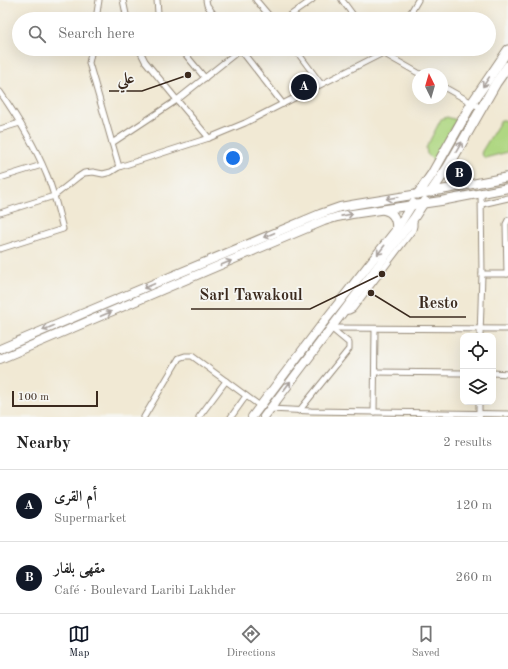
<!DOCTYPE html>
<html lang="en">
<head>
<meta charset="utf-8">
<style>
  :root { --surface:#fff; --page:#f2f2f2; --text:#222; --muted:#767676; --line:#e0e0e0; --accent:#111827 }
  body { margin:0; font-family:"Old Standard TT",Amiri,serif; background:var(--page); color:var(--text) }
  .controls { position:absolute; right:12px; bottom:12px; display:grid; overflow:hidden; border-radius:8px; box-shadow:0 4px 16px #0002 }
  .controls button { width:36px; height:36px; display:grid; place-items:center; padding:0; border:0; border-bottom:1px solid var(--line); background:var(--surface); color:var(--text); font:20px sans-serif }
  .compass { position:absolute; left:412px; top:68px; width:36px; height:36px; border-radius:50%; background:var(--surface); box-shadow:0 4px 16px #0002; rotate:355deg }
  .scale { position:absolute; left:12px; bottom:10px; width:86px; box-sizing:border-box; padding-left:4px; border:2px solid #3b2a1e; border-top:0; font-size:11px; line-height:14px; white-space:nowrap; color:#3b2a1e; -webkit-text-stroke:3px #f6f6f2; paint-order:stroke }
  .you { position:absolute; left:233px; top:158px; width:14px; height:14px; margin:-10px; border:3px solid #fff; border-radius:50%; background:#1a73e8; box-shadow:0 0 0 6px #1a73e833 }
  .badge { display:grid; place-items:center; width:26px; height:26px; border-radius:50%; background:var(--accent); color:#fff; font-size:13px; font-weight:700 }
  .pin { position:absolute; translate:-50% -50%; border:2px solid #fff; box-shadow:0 1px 4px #0006 }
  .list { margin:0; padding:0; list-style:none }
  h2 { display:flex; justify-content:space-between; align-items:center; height:52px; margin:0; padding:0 16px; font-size:17px }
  h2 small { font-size:13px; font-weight:400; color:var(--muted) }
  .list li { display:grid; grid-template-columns:26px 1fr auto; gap:12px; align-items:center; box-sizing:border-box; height:72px; padding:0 16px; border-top:1px solid var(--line) }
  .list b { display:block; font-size:15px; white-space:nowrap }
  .list p { margin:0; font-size:13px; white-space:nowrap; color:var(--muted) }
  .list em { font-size:13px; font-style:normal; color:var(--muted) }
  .icon { flex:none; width:22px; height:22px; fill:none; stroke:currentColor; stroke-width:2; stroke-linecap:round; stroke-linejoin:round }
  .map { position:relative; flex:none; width:508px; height:417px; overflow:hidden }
  .search { position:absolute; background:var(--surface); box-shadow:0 4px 16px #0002; left:12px; right:12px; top:12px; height:44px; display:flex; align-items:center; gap:10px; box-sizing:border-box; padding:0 14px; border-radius:22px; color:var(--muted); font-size:15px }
  .sheet { height:196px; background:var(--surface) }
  nav { display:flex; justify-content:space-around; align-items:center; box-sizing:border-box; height:56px; border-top:1px solid var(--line); background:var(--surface); font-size:11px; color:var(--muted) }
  nav a { display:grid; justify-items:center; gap:2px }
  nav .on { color:var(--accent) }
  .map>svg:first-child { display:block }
  .green { fill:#afd782; stroke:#758050 }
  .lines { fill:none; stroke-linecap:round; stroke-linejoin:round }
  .street-casing { stroke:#968a79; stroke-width:7 }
  .primary-casing { stroke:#968a79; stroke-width:10 }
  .highway-casing { stroke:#968a79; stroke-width:11 }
  .street { stroke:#fff; stroke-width:5 }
  .primary { stroke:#fff; stroke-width:8 }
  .highway { stroke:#fff; stroke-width:9 }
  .oneway { stroke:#a79f9a }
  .leader { fill:none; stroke:#3b2a1e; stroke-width:1.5 }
  .callout-dot { fill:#3b2a1e; stroke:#f6f6f2; stroke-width:1.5 }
  .callout-label { font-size:16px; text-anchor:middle; font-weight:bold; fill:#3b2a1e; stroke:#f6f6f2; stroke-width:3.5; stroke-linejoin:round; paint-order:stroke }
</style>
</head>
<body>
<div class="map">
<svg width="508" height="417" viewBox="0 0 508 417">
  <rect width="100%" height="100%" fill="#f6f6f2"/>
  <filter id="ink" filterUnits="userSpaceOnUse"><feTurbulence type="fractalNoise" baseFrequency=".025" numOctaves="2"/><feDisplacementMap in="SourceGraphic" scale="8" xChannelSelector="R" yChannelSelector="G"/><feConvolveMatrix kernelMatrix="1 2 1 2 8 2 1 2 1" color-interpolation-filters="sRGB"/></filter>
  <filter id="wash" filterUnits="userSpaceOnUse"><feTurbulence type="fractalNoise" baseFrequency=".012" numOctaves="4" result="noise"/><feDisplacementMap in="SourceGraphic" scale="16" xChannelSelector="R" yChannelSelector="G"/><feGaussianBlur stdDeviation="0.9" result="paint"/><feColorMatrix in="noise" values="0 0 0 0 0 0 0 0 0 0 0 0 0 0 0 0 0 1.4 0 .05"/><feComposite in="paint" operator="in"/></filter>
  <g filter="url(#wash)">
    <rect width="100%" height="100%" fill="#f1e9d4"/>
    <g class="green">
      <path d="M447,117l10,3 -23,41 -7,-7 -1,-6 15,-29z"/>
      <path d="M501,120h4l3,3v29l-23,6 -4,-4 1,-3z"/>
    </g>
  </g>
  <g filter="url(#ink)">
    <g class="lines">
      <defs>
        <g id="street">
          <path d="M123,0l4,19"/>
          <path d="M157,0l1,13 4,6"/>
          <path d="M206,0l1,5 10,14"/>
          <path d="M256,0l16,19"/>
          <path d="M342,0l14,19"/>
          <path d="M96,19l3,-19"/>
          <path d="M285,19l27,-19"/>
          <path d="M407,19l11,-19"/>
          <path d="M92,49l-3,14 30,104"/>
          <path d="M181,49l24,29"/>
          <path d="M240,49l43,55"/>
          <path d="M295,49l26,35"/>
          <path d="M386,49l-3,4 37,21"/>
          <path d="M442,86l39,22"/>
          <path d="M0,92c18,26 34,52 46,81 8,18 12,38 17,56l-63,20"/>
          <path d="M0,129l20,-6"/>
          <path d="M209,138l-32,-38 64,-51"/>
          <path d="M112,143l65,-43 -32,-39 -6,-12"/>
          <path d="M0,178l42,-13"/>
          <path d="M482,204l26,-6"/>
          <path d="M0,213l54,-17 24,-19 6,-4 9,-1 10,2 8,-2 8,-5 90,-29 36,-15 138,-70 -6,-4"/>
          <path d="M482,274h26"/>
          <path d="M507,274l-1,-50 2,-4"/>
          <path d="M343,312l6,-1 4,-2 60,-79 1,-4v-7"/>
          <path d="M331,328l177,1"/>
          <path d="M480,336l2,-62 -1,-80"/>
          <path d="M375,372l88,1"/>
          <path d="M493,373l15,1"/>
          <path d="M270,409l41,2 197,3"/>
          <path d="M299,411l50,-62v-6l-18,-15"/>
          <path d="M374,412l1,-83"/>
          <path d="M144,417l35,-59 6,-2h7l68,50"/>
          <path d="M199,417l27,-36"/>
          <path d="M231,417l15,-21"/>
          <path d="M479,417v-15"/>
        </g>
        <g id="primary">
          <path d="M448,167c-1,9 3,15 11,20"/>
          <path d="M384,210c10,2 13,10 12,20"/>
          <path d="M0,349l84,-36 236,-99 20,-7 17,-3 74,-12 77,-15"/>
          <path d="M0,359l274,-117 50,-21 13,-4 15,-3 89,-13 67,-13"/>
          <path d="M252,417l71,-94 73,-93 17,-27"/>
          <path d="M264,417l150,-199 11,-17"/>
        </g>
        <g id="highway">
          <path d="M431,192l17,-25 48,-84 12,-17"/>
          <path d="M418,194l14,-20 40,-71 36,-53"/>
        </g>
      </defs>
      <use href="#street" class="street-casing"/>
      <use href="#primary" class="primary-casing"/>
      <use href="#highway" class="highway-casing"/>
      <use href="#street" class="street"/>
      <use href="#primary" class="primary"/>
      <use href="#highway" class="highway"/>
    </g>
    <defs><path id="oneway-shaft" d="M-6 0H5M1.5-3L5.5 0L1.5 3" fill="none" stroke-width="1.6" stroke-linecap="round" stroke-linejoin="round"/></defs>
    <g class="oneway">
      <use href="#oneway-shaft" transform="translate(486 82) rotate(124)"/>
      <use href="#oneway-shaft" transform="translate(459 147) rotate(-60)"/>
      <use href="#oneway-shaft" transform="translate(392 198) rotate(171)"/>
      <use href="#oneway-shaft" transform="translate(347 215) rotate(-11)"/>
      <use href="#oneway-shaft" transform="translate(269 235) rotate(157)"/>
      <use href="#oneway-shaft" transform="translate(381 250) rotate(128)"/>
      <use href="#oneway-shaft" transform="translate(226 263) rotate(-23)"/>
      <use href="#oneway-shaft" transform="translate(149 286) rotate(157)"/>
      <use href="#oneway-shaft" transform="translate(106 314) rotate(-23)"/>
      <use href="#oneway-shaft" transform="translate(48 328) rotate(157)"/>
      <use href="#oneway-shaft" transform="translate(287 386) rotate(-53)"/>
    </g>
  </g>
  <path class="leader" d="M188 75L142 91H109M382 274L310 309H191M371 293L410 317H466"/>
  <g class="callout-dot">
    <circle cx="188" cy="75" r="4"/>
    <circle cx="382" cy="274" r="4"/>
    <circle cx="371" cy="293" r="4"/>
  </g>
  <g class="callout-label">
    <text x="126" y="83">علي</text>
    <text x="251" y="300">Sarl Tawakoul</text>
    <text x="438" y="308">Resto</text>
  </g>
</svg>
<div class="controls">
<button><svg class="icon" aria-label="locate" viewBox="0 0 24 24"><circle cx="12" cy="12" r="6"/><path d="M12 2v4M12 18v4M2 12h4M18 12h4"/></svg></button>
<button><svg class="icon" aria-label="layers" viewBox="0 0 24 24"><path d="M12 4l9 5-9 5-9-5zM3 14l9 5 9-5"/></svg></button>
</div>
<svg class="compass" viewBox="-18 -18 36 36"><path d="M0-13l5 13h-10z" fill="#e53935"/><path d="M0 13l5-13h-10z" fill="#767676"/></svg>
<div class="scale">100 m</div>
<div class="you"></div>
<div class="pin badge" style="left:304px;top:87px">A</div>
<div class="pin badge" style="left:459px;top:174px">B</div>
<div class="search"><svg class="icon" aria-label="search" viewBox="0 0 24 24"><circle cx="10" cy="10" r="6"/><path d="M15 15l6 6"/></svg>Search here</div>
</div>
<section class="sheet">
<h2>Nearby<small>2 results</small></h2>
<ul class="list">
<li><span class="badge">A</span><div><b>أم القرى</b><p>Supermarket</p></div><em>120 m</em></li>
<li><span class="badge">B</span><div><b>مقهى بلفار</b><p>Café · Boulevard Laribi Lakhder</p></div><em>260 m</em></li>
</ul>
</section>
<nav>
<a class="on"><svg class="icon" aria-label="map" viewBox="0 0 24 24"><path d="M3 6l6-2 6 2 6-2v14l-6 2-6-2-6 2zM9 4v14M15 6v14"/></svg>Map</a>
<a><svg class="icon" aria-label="directions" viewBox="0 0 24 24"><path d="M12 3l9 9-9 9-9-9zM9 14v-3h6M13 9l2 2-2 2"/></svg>Directions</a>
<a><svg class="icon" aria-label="saved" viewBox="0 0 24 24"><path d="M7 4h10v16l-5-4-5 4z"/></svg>Saved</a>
</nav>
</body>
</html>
